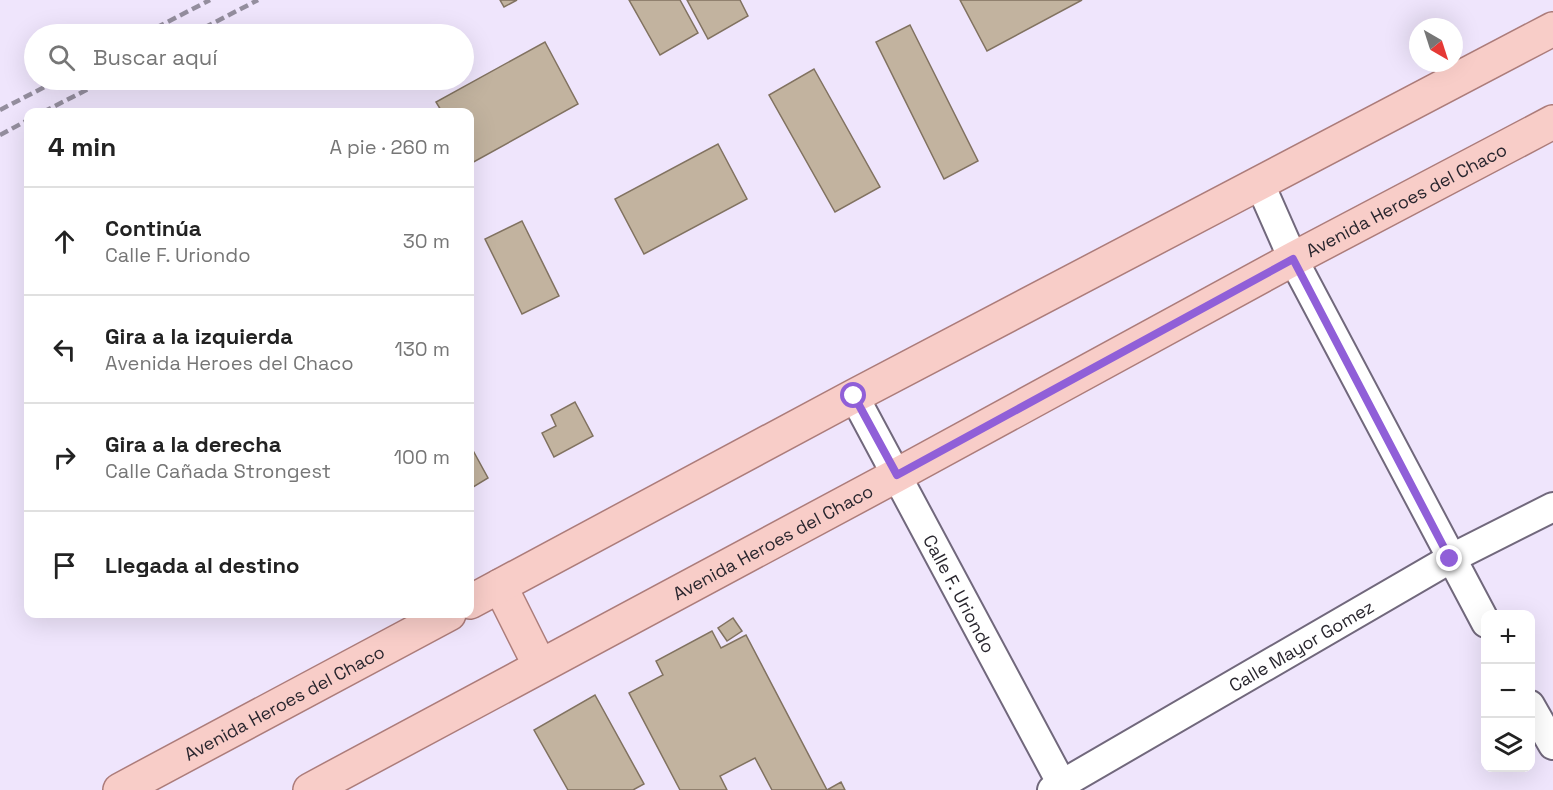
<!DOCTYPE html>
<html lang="es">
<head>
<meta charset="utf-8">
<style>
  :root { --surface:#fff; --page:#f6f6f6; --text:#222; --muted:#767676; --line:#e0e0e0 }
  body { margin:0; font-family:"Space Grotesk",sans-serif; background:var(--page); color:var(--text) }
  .controls { position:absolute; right:18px; bottom:18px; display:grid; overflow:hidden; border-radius:12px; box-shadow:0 6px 24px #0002 }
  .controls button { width:54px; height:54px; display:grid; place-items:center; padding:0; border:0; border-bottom:2px solid var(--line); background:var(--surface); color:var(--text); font:30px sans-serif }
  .compass { position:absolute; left:1409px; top:18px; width:54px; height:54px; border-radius:50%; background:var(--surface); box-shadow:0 6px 24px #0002; rotate:141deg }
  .stop { position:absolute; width:18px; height:18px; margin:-14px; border:4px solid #905fd8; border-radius:50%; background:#fff }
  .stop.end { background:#905fd8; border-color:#fff; box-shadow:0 2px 6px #0008 }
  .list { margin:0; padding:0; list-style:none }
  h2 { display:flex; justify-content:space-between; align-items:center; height:78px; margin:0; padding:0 24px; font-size:26px }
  h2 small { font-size:20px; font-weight:400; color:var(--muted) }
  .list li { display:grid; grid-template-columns:39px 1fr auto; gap:18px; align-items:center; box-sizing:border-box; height:108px; padding:0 24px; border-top:2px solid var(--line) }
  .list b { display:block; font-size:22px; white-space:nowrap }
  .list p { margin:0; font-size:20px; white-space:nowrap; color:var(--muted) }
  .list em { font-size:20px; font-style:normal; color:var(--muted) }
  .icon { flex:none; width:33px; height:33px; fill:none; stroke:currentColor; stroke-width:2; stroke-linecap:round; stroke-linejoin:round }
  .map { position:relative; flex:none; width:1553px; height:790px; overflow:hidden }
  .search { position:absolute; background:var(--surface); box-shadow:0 6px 24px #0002; left:24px; top:24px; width:450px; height:66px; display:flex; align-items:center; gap:15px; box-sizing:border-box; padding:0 21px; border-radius:33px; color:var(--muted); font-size:22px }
  .panel { position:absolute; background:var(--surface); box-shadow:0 6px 24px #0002; left:24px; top:108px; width:450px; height:510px; border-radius:12px }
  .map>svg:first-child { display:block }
  .building { fill:#c2b39f; stroke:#817260; stroke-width:1.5 }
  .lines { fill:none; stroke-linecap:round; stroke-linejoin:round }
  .minor-casing { stroke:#71687c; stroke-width:32 }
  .primary-casing { stroke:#ac7c7a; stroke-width:36 }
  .minor { stroke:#fff; stroke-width:28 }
  .primary { stroke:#f8cdc8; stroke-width:33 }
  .rail { stroke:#948e9e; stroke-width:4.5; stroke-dasharray:9 4.5; stroke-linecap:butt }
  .route { stroke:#905fd8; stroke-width:8 }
  .labels { text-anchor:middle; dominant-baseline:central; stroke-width:4.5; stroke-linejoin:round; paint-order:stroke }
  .street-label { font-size:18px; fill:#29262e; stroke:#fff }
</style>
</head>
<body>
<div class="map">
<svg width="1553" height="790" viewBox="0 0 1553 790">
  <rect width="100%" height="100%" fill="#efe5fc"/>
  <g class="building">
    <path d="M500,0h17l-13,7z"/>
    <path d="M629,0h51l18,33 -38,22z"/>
    <path d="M687,0h53l8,16 -40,23z"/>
    <path d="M960,0h122l-95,51z"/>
    <path d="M910,25l68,136 -34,18 -68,-137z"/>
    <path d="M545,42l33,62 -108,60v-52h-28l-6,-10z"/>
    <path d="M814,69l66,118 -45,25 -66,-117z"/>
    <path d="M718,144l29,55 -103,55 -29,-55z"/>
    <path d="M522,221l37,75 -37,18 -37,-75z"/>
    <path d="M575,402l18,34 -39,21 -12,-24 14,-7 -5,-11z"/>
    <path d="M470,445l18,33 -18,11z"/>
    <path d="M733,618l9,13 -15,10 -9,-13z"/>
    <path d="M712,631l9,17 25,-13 81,155 14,-8 4,8h-73l-17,-32 -35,18 7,14h-47l-51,-97 34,-18 -7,-14z"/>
    <path d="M595,695l49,89 -11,6h-65l-34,-60z"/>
  </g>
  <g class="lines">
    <defs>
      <g id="minor">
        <path d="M1259,182l34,77 193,364"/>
        <path id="s1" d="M854,396l211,394"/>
        <path d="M1530,705l23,40"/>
        <path id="s2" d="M1052,790l398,-231 103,-52"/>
      </g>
      <g id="primary">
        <path d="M500,586l40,80"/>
        <path d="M470,602l384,-206 699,-367"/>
        <path id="s3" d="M120,790l329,-176"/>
        <path id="s4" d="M310,790l587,-315 396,-216 260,-137"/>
      </g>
    </defs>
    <use href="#minor" class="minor-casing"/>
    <use href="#primary" class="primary-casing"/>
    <use href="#minor" class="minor"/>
    <use href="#primary" class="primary"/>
    <g class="rail">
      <path d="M144,34l66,-34"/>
      <path d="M192,34l66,-34"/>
      <path d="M0,110l58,-30"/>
      <path d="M43,112l63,-32"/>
      <path d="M0,135l28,-15"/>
    </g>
  </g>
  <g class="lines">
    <path class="route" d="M854,396l43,79 396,-216 157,300"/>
  </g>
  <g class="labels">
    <g class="street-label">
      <text stroke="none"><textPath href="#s4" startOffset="1245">Avenida Heroes del Chaco</textPath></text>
      <text stroke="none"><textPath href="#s4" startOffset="525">Avenida Heroes del Chaco</textPath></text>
      <text stroke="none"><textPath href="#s1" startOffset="224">Calle F. Uriondo</textPath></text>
      <text stroke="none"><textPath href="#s2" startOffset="288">Calle Mayor Gomez</textPath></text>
      <text stroke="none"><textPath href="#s3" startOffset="186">Avenida Heroes del Chaco</textPath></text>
    </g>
  </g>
</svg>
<div class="controls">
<button>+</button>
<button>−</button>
<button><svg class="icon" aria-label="layers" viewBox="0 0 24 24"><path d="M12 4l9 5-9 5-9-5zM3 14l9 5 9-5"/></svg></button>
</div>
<svg class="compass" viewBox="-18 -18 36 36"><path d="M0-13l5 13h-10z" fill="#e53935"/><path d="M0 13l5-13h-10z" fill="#767676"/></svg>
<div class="stop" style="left:854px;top:396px"></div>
<div class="stop end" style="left:1450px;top:559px"></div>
<div class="search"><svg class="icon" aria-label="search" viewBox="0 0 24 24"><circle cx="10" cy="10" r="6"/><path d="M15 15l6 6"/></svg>Buscar aquí</div>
<section class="panel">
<h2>4 min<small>A pie · 260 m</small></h2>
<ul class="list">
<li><svg class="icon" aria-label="ahead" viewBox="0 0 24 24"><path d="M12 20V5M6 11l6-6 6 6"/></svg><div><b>Continúa</b><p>Calle F. Uriondo</p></div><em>30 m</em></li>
<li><svg class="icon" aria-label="left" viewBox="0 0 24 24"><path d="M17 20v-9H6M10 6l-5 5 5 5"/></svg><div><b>Gira a la izquierda</b><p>Avenida Heroes del Chaco</p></div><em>130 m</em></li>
<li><svg class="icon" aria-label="right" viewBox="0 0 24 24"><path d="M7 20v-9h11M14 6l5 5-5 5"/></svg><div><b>Gira a la derecha</b><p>Calle Cañada Strongest</p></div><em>100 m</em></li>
<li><svg class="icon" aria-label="arrive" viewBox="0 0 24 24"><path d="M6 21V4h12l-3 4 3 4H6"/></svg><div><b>Llegada al destino</b></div></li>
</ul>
</section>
</div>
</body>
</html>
